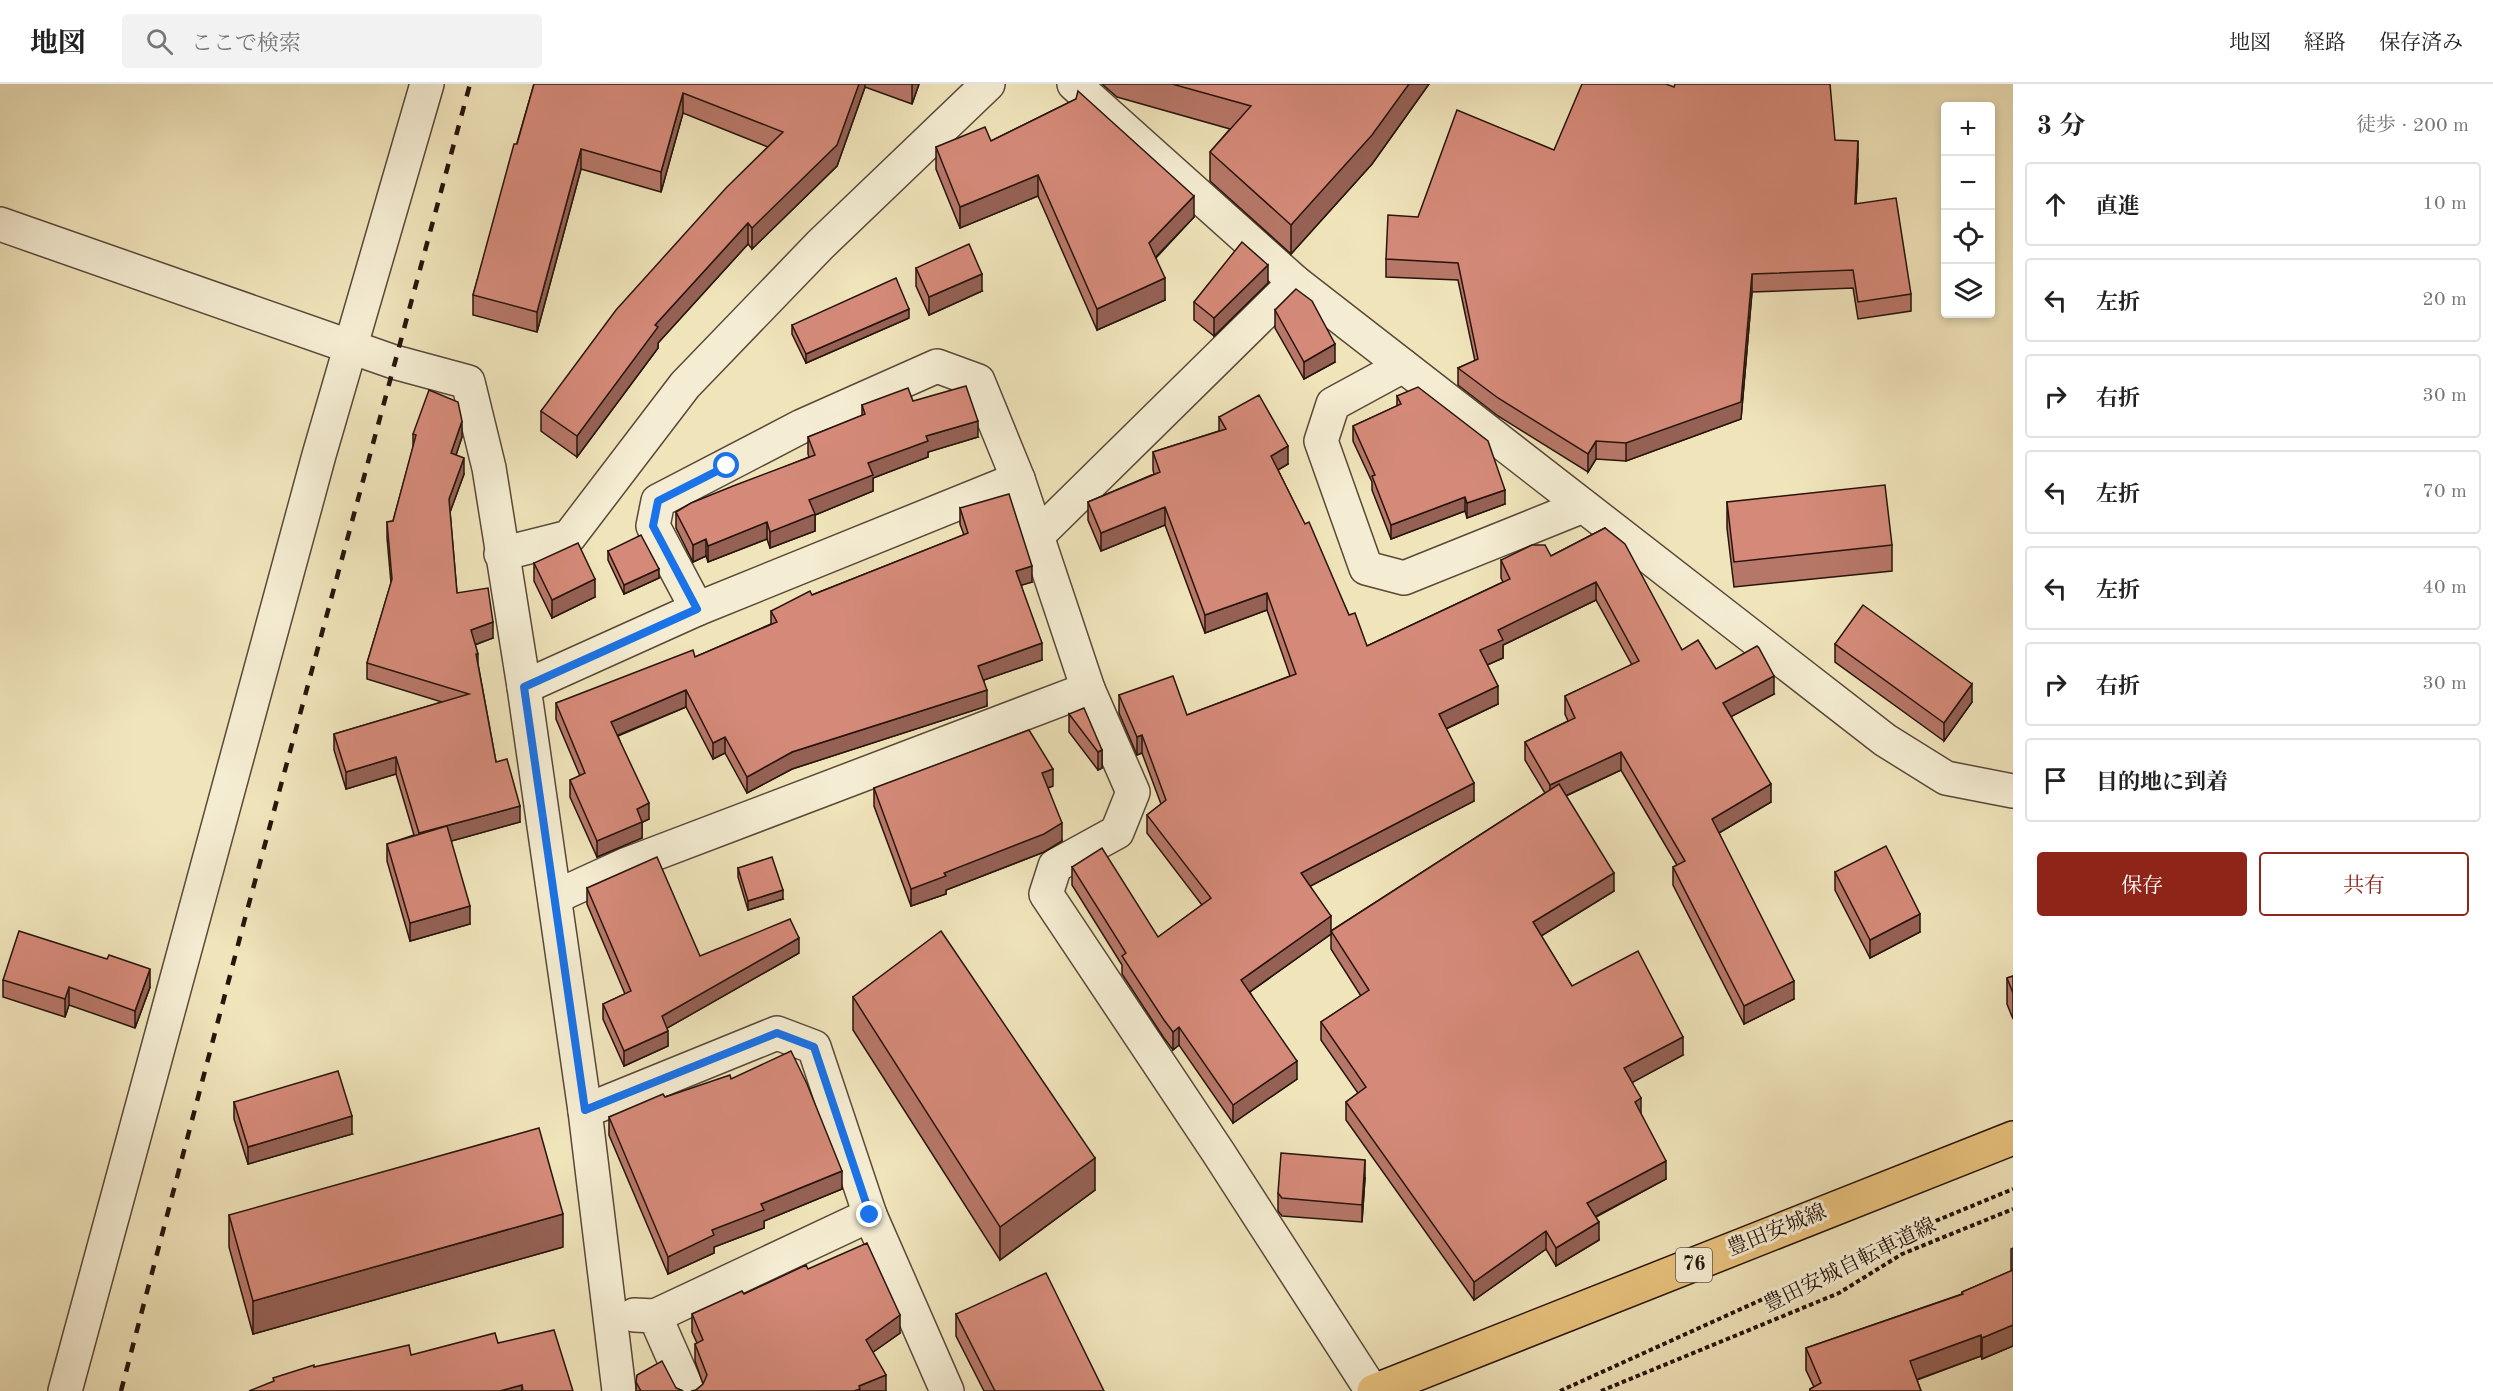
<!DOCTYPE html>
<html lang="ja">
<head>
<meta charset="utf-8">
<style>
  :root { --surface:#fff; --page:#f2f2f2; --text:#222; --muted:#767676; --line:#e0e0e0; --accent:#8f2418 }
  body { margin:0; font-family:"Old Standard TT","Noto Serif JP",serif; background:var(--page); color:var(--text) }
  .controls { position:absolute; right:18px; top:18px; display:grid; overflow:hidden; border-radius:6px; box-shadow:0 3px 9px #0003 }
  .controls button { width:54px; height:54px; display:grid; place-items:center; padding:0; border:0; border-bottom:2px solid var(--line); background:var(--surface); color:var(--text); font:30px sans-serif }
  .stop { position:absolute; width:18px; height:18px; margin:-14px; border:4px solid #1a73e8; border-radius:50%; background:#fff }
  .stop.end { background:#1a73e8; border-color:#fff; box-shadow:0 2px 6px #0008 }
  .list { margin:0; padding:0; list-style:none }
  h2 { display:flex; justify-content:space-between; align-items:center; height:78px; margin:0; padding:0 24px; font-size:26px }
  h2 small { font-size:20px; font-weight:400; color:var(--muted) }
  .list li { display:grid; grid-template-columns:39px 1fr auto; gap:18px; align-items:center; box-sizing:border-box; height:84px; margin:0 12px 12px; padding:0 12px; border:2px solid var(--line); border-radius:6px }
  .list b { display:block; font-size:22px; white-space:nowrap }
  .list em { font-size:20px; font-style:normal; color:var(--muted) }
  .actions { display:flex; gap:12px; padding:18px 24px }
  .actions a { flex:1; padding:14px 0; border:2px solid var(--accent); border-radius:6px; text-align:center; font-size:21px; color:var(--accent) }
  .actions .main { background:var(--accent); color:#fff }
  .icon { flex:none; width:33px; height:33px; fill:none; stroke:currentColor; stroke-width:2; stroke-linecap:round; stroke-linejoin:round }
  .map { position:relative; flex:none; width:2013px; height:1307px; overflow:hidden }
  header { display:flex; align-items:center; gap:36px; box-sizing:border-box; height:84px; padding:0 30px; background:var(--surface); border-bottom:2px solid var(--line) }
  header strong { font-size:28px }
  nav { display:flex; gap:33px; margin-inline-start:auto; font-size:21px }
  .search { width:420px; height:54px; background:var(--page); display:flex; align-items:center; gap:15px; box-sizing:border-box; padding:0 21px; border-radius:6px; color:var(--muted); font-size:22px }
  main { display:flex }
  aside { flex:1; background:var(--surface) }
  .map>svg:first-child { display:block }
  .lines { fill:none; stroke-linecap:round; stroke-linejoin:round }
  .street-casing { stroke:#594838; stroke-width:36 }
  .primary-casing { stroke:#27140c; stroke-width:36 }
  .path { stroke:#27140c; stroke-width:4; stroke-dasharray:4.5 3; stroke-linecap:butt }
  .street { stroke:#f5edd3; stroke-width:33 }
  .primary { stroke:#e8c27e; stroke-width:33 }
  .rail { stroke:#27140c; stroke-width:4.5; stroke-dasharray:10 10; stroke-linecap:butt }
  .wall { fill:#b77768; stroke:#27140c; stroke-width:1.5 }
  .shaded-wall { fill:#956155; stroke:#27140c; stroke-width:1.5 }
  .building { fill:#d58a79; stroke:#27140c; stroke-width:1.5 }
  .route { stroke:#1a73e8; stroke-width:8 }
  .labels { text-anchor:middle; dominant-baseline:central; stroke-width:6; stroke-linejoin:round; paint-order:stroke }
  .shield { fill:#f5edd3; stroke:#655548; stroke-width:1.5 }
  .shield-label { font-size:20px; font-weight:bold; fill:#27140c }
  .street-label { font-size:21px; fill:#27140c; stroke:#f5edd3 }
</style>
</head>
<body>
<header>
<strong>地図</strong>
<div class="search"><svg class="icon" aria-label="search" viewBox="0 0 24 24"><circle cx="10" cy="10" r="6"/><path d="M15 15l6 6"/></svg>ここで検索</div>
<nav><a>地図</a><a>経路</a><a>保存済み</a></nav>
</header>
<main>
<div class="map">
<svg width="2013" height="1307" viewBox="0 0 2013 1307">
  <rect width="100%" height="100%" fill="#f0e4bb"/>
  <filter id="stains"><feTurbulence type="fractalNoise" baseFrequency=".00333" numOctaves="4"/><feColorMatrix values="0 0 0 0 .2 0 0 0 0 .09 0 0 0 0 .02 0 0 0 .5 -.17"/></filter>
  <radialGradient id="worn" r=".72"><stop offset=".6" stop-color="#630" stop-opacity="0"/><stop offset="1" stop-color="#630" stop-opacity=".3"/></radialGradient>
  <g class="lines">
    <defs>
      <g id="street">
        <path d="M1074,0l221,198 590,458 61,38 67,13"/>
        <path d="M0,140l394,138 74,20 21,86 35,219 61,424 34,280"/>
        <path d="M1403,282l-70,38 -12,37 45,127 38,10 179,-72"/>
        <path d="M1037,452l258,-254"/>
        <path d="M501,470l68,-17 116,-152 135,-140 168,-161"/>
        <path d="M697,525l-44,-83 5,-25 144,-75 135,-60 41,15 40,98"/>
        <path d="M524,603l173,-78 321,-130 70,210 -463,176 -70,32"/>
        <path d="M1088,605l45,103 -16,40 -62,34 -9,28 172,258 154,239"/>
        <path d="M585,1027l192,-78 37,14 56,168"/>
        <path d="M634,1231l21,1 33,75"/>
        <path d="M655,1232l215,-101 77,176"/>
        <path d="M65,1307l254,-936 108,-371"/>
      </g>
      <path id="primary" d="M1374,1307l639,-253"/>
    </defs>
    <use href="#street" class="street-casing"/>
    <use href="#primary" class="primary-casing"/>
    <g class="path">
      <path d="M1560,1307l373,-169 80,-33"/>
      <path d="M1601,1307l238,-98 63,-39 111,-45"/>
    </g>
    <use href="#street" class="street"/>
    <use href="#primary" class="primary"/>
    <path class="rail" d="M121,1307l123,-469 226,-838"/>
  </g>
  <g class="wall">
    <path d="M534,0h385l-7,20 -47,-17 -28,79 -85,83 -4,-5 -90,99v5l-81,109 -36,-26v-20l227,-264 -85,-34 -22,79 -80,-23 -44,163 -64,-17v-20z"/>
    <path d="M1102,0h327l-57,80 -81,90 -81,-73v-29l20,-23 -113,-32z"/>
    <path d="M1674,3l161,53 23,19 -2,45 55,90v17l-53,8 -5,-31 -101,4 -11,127 -115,42 -30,-2 -8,13 -90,-56 -40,-31v-17l17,-7 -17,-81 -72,-3v-18l32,-42 136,-67z"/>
    <path d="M1076,15l118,118 -38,41 9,42 -68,30 -59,-134 -78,32 -24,-59v-22l55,-6z"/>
    <path d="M916,184l66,23 -53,24 -13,-29z"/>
    <path d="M1268,199l-54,53 -20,-16v-18z"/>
    <path d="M1275,226l60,52 -31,17 -29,-51z"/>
    <path d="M909,234l-103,45 -14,-29v-9z"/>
    <path d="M1397,312l108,108 -38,14 -2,-7 -74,28 -19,-49v-8l-19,-41v-15l44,-20z"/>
    <path d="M913,317l65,36 -50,15v5l-55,21v13l-58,24v16l-45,17 -3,-9 -59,23 -2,-6 -13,6 -17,-34v-16l133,-55 -1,-3v-17l54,-21v-11z"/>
    <path d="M1219,333l69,47 -10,6 71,145 18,31 136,-64 -2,-4v-18l50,-4 54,-28 77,122 34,19 58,25 -43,22 40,86 -52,31 75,166 -50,25 -71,-139v-18l4,-2 -56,-95 -55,26 48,95 -73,45 31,50 111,69 -51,27 9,32 25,65 -70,38 3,23 -43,26 -10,-17 -72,51 -128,-180v-18l12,-9 -37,-53v-18l40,-26 -30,-47v-18l214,-138 -20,-33v-18l43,-21 -3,-7v-18l67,-31 -36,-65 -93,45v13l-16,7 11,39 -52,25 28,72 -164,85 21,48 -81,58 47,87 -64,44 -54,-78 -6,5 -9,-12 -42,-64v-9l-50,-80v-18l86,70 44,-32 -55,-72v-18l14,-11 -19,-51 -5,2 -18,-42v-18l68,20 103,-39 -23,-66 -62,23 -40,-108 -64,26 -13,-31v-18l66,-28 -1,-4v-18l66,-21z"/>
    <path d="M413,350l49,3 -6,18 8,19 -14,38 7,81 36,45 -18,7 3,9v10l18,98 24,60 -69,19 19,83 -60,17 -23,-80v-17l27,-9 -18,-61 -50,15 -12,-39v-16l108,-32 -75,-23v-16l24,-80 -4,-45v-16l6,-1 20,-73z"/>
    <path d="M1727,418l165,43v26l-158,16 -7,-59z"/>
    <path d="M960,424l72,74 -11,3 21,75 -58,20 3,26 -195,63 -45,24 -22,-40 -12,6 -27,-52 -68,29 31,83 -7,3v16l-45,19 -27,-60v-17l10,-4 -24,-57v-16l139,-46 76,-33v-13l193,-76 -4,-11z"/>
    <path d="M608,467l51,27 -35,16 -16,-34z"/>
    <path d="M534,479l61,34 -43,21 -18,-37z"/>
    <path d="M1835,560l137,58 -28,39 -109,-79z"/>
    <path d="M1069,630l33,36v18l-4,2 -29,-38z"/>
    <path d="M1053,702l-5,2 14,53 -18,11 -98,38v4l-35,12 -37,-100v-18z"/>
    <path d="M738,784l45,31 -35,11 -10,-33z"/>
    <path d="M1835,788l85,60 -50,26 -35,-68z"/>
    <path d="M587,804l113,68 99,-3 -132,75 1,18 -44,20 -21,-47v-15l22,-10 -38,-90z"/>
    <path d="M107,875l43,28 -15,41 -66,-23 -4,12 -62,-20v-17z"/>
    <path d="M2013,892v43l-6,-15v-26z"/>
    <path d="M853,913l242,193 -95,70 -147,-230z"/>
    <path d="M731,995l111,110 -78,32v7l-50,19v6l-46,21 -59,-139v-18l56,-20z"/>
    <path d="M234,1018l118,32 -104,30 -14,-45z"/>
    <path d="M1365,1094l-3,44 -80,-6 -4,-5v-18z"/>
    <path d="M229,1131l334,32 -310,87 -24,-87z"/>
    <path d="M2013,1164v98l-31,13 -1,-3 -64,24 4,11h-111v-2l4,-2 -8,-17v-22l156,-54v-2l49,-21v-22z"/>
    <path d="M808,1185l92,64 -27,19 13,39 -190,-1 7,-6 -8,-23v-17l2,-1 -5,-11v-18z"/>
    <path d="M956,1230l148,77h-120l-28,-55z"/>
    <path d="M636,1298l40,6 7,3h-47z"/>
  </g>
  <g class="shaded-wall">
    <path d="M859,0h6v3l-28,79 -85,83v-21z"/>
    <path d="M912,0h7l-7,20z"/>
    <path d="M1409,0h20l-57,80 -81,90v-29z"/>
    <path d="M683,9v20l-22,79v-20z"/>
    <path d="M1858,57v18l-3,62v-17z"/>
    <path d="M581,65v20l-44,163v-20z"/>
    <path d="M1038,91v21l-78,32v-21z"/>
    <path d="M1194,112v21l-45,47v-21z"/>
    <path d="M748,139v21l-90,99v5l-81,109v-21l78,-111z"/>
    <path d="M1268,181v18l-54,53v-18z"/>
    <path d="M982,190v17l-53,24v-18z"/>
    <path d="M1752,190v18l-11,127 -115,42v-18z"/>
    <path d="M1165,194v22l-68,30v-21z"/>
    <path d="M909,225v9l-103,45v-9z"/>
    <path d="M1335,260v18l-31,17v-17z"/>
    <path d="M462,337v16l-11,33v-17z"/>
    <path d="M978,337v16l-50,15v5l-55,21v13l-58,24v16l-45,17v-16l39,-32 59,-37 58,-27z"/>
    <path d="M1596,357v18l-8,13v-18z"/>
    <path d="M1288,362v18l-17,10v-18z"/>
    <path d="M464,374v16l-15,41v-16z"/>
    <path d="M1505,406v14l-38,14v-15z"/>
    <path d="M1465,413v14l-74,28v-14z"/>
    <path d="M1165,423v18l-64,26v-18z"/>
    <path d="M767,438v17l-59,23v-16z"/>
    <path d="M706,455v17l-13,6v-17z"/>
    <path d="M1032,482v16l-16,5v-16z"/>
    <path d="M659,485v9l-35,16v-9z"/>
    <path d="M595,495v18l-43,21v-18z"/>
    <path d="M1596,498v18l-93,45v13l-23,10v-18l18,-20z"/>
    <path d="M1267,509v17l-62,23v-18z"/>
    <path d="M493,538v16l-22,8v-16z"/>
    <path d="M1042,559v17l-64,22v-16z"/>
    <path d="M1774,592v18l-51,27v-18z"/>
    <path d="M1972,600v18l-28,39v-18z"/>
    <path d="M1498,602v18l-59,28v-18z"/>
    <path d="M686,606v17l-75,31v-16z"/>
    <path d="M987,606v16l-195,63 -45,24v-16l45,-25z"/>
    <path d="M1142,651v18l-5,2v-18z"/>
    <path d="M725,653v16l-12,6v-16z"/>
    <path d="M1102,666v18l-4,2v-18z"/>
    <path d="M1621,668v18l-71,33v-18z"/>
    <path d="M396,673v17l-50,15v-17z"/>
    <path d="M1053,685v17l-11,4v-17z"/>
    <path d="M1474,699v18l-173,90v-18z"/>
    <path d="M1771,700v18l-59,35v-18z"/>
    <path d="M649,719v16l-8,4 1,-1v16l-45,19v-16l40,-32z"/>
    <path d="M520,722v16l-101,28v-17z"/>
    <path d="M1062,739v18l-18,11 -98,38v4l-35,12v-17l33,-16z"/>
    <path d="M1614,789v18l-81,50v-19z"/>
    <path d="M783,806v9l-35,11v-9z"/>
    <path d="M470,822v18l-60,17v-18z"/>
    <path d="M1920,830v18l-50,26v-18z"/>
    <path d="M1331,832v18l-90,64v-18z"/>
    <path d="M799,854v15l-137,78v-15z"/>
    <path d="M150,885v18l-15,41v-17z"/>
    <path d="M1794,897v18l-50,25v-18z"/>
    <path d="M69,903v18l-4,12v-18z"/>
    <path d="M1179,943v18l-6,5v-18z"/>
    <path d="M668,947v15l-44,20v-15z"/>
    <path d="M1683,953v18l-59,32v-19z"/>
    <path d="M1297,977v18l-64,44v-18z"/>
    <path d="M1641,1014v18l-6,-14z"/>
    <path d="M352,1032v18l-104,30v-17z"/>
    <path d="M1095,1074v32l-95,70v-33z"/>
    <path d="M1365,1076v18l-3,44v-17z"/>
    <path d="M1666,1077v18l-79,42v-18z"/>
    <path d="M842,1087v18l-78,32v7l-50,19v6l-46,21v-17l44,-27 49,-26z"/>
    <path d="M563,1130v33l-310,87v-33z"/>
    <path d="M1599,1138v18l-43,26v-18z"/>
    <path d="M1546,1147v18l-72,51v-18z"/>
    <path d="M900,1231v18l-34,24v-17z"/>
    <path d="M2013,1241v21l-31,13v-21z"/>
    <path d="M1981,1251v21l-71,26v-21z"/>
    <path d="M886,1291v16h-32l5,-5z"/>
    <path d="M522,1301v6h-22z"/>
  </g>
  <g class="building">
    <path d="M534,0h325l-22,61 -85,83 -4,-5 -93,102 3,2 -81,109 -36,-25 75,-101 110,-122 57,-56 -100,-39 -22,79 -80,-23 -44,163 -64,-17 41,-151h3z"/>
    <path d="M1172,0h237l-37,51 -81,90 -81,-73 41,-46z"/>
    <path d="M1582,0h84l8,3 1,-3h155l5,56 23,1 -3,63 41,-6 15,96 -53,8 -5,-32 -101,4 -11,128 -115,41 -30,-2 -8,13 -90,-56 -40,-30 20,-9 -20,-96 -72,-4 2,-44 30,2 39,-107 97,40z"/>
    <path d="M1078,7l116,105 -45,47 16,35 -68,31 -59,-134 -78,32 -24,-60 49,-20 6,14 85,-42z"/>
    <path d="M1242,158l26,23 -54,53 -20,-16z"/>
    <path d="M969,160l13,30 -53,23 -13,-29z"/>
    <path d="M896,194l13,31 -103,45 -14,-29z"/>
    <path d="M1296,205l16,12 23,43 -31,18 -29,-52z"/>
    <path d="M966,302l12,35 -52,15 2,5 -60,22 5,12 -64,25 6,14 -45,18 -3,-10 -59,24 -2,-7 -13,6 -17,-33 15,-9 42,-17 82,-31 -7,-18 57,-23 -3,-9 46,-17 5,13z"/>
    <path d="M1418,303l70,54 17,49 -38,13 -2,-6 -74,28 -19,-49 3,-1 -22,-49 48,-22 -4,-8z"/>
    <path d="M429,306l29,12 4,19 -11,32 13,5 -15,41 8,94 31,-5 5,34 -22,8 7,24h-2l20,108 11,-3 13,47 -101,27 -23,-76 -50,15 -12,-38 135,-40 -102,-31 25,-84 -5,-57 6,-1 23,-86 -3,-1z"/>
    <path d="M1259,311l29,51 -17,10 34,68 4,-2 40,93 6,-2 12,33 143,-67 -9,-19 31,-15h13l6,11 54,-28 20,16 57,106 16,-10 18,29 41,-23 2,2 15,28 -51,27 48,81 -59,35 82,162 -50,25 -71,-139 12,-6 -64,-109 -71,33 -25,-43 50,-24 -10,-22 74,-35 -43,-79 -98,48 5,10 -23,10 18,36 -59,28 35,69 -173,90 30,43 -90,64 56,81 -64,44 -54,-78 -6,5 -9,-12 -42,-64 4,-3 -54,-86 30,-19 56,89 53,-39 -64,-83 19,-15 -24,-65 -5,2 -18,-42 54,-19 14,39 109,-41 -29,-81 -62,22 -40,-108 -64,26 -13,-31 72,-30 -7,-20 73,-23 -7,-12z"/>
    <path d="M1885,401l7,60 -158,17 -7,-60z"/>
    <path d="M1009,410l23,72 -16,5 26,72 -64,23 9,24 -195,62 -45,25 -22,-40 -12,6 -27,-53 -75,32 38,81 -12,6 5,13 -45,19 -27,-61 15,-7 -29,-70 137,-53 2,7 82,-35 -6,-11 39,-20 2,4 156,-62 -8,-25z"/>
    <path d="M641,451l18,34 -35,16 -16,-34z"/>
    <path d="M578,459l17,36 -43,21 -18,-37z"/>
    <path d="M1863,521l109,79 -28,39 -109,-79z"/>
    <path d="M1084,624l18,42 -4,2 -29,-38z"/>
    <path d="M1029,646l24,39 -11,4 20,50 -18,11 -100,39 2,3 -35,13 -37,-101z"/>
    <path d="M1559,700l55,89 -81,49 39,64 66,-35 45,86 -59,31 17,30 -6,4 31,59 -79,42 12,19 -43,26 -10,-17 -72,51 -128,-180 20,-15 -45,-65 48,-32 -38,-59z"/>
    <path d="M447,742l23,80 -60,17 -23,-79z"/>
    <path d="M1886,762l34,68 -50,26 -35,-68z"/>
    <path d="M657,773l43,99 90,-37 9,19 -137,78 6,15 -44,20 -21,-47 28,-13 -44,-103z"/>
    <path d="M772,773l11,33 -35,11 -10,-33z"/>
    <path d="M19,847l88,28 2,-4 41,14 -15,42 -66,-24 -4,12 -62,-19z"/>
    <path d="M941,847l154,227 -95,69 -147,-230z"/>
    <path d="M2013,892v17l-6,-15z"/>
    <path d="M791,967l16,33 35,87 -81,33 3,6 -52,20 2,5 -46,22 -59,-140 54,-23 2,3 65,-22 1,4z"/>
    <path d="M338,987l14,45 -104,31 -14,-45z"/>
    <path d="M539,1044l24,86 -310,87 -24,-86z"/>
    <path d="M1281,1069l84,7 -3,45 -80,-7 -4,-5z"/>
    <path d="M867,1159l33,72 -34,25 20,35 -27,11 1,3 -6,2h-163l5,-1 7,-6 4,-9 -12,-31 8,-4 -11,-26 50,-23 2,3 62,-29 2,4z"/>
    <path d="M2013,1186v55l-31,13 -1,-3 -71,26 11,30h-111v-2l11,-6 -15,-35 157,-54 -1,-2z"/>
    <path d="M1046,1189l58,118h-109l-39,-77z"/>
    <path d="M554,1246l19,61h-50l-1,-6 -22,6h-251l25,-10 -1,-3 41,-13v2l95,-22 2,10 84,-22 3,10z"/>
    <path d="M662,1277l14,27 7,3h-42l-5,-9 1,-7z"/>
  </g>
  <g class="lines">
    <path class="route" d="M727,382l-69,35 -5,25 44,83 -173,78 61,423 192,-77 37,14 56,168"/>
  </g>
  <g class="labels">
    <rect class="shield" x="1676" y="1164" width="36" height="34" rx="4.5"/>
    <g class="shield-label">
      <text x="1694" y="1181">76</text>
    </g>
    <g class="street-label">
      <text transform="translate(1777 1147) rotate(-22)">豊田安城線</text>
      <text transform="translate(1850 1182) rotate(-26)">豊田安城自転車道線</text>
    </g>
  </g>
  <rect width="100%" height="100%" filter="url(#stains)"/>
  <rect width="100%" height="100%" fill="url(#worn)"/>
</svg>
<div class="controls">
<button>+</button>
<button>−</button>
<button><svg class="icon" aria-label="locate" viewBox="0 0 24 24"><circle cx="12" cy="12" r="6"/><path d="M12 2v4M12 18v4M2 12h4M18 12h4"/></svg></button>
<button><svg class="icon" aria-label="layers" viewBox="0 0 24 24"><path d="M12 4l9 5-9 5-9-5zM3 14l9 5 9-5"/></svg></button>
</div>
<div class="stop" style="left:727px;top:382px"></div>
<div class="stop end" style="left:870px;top:1131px"></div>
</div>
<aside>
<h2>3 分<small>徒歩 · 200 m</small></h2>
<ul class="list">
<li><svg class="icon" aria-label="ahead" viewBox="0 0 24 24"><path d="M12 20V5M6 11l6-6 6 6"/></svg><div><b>直進</b></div><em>10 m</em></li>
<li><svg class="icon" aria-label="left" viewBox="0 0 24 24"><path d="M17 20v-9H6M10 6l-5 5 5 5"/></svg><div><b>左折</b></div><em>20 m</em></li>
<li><svg class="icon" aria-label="right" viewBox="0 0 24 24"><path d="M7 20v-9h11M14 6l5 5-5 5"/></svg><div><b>右折</b></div><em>30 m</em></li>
<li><svg class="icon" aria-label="left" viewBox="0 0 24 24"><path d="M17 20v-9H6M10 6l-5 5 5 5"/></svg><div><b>左折</b></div><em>70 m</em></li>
<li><svg class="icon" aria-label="left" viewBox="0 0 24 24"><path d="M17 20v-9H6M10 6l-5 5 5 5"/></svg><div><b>左折</b></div><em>40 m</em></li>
<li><svg class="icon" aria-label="right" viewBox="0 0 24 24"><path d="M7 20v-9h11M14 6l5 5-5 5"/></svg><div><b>右折</b></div><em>30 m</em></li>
<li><svg class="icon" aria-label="arrive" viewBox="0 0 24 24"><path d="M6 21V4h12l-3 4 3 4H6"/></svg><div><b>目的地に到着</b></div></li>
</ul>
<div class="actions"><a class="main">保存</a><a>共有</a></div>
</aside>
</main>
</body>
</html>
